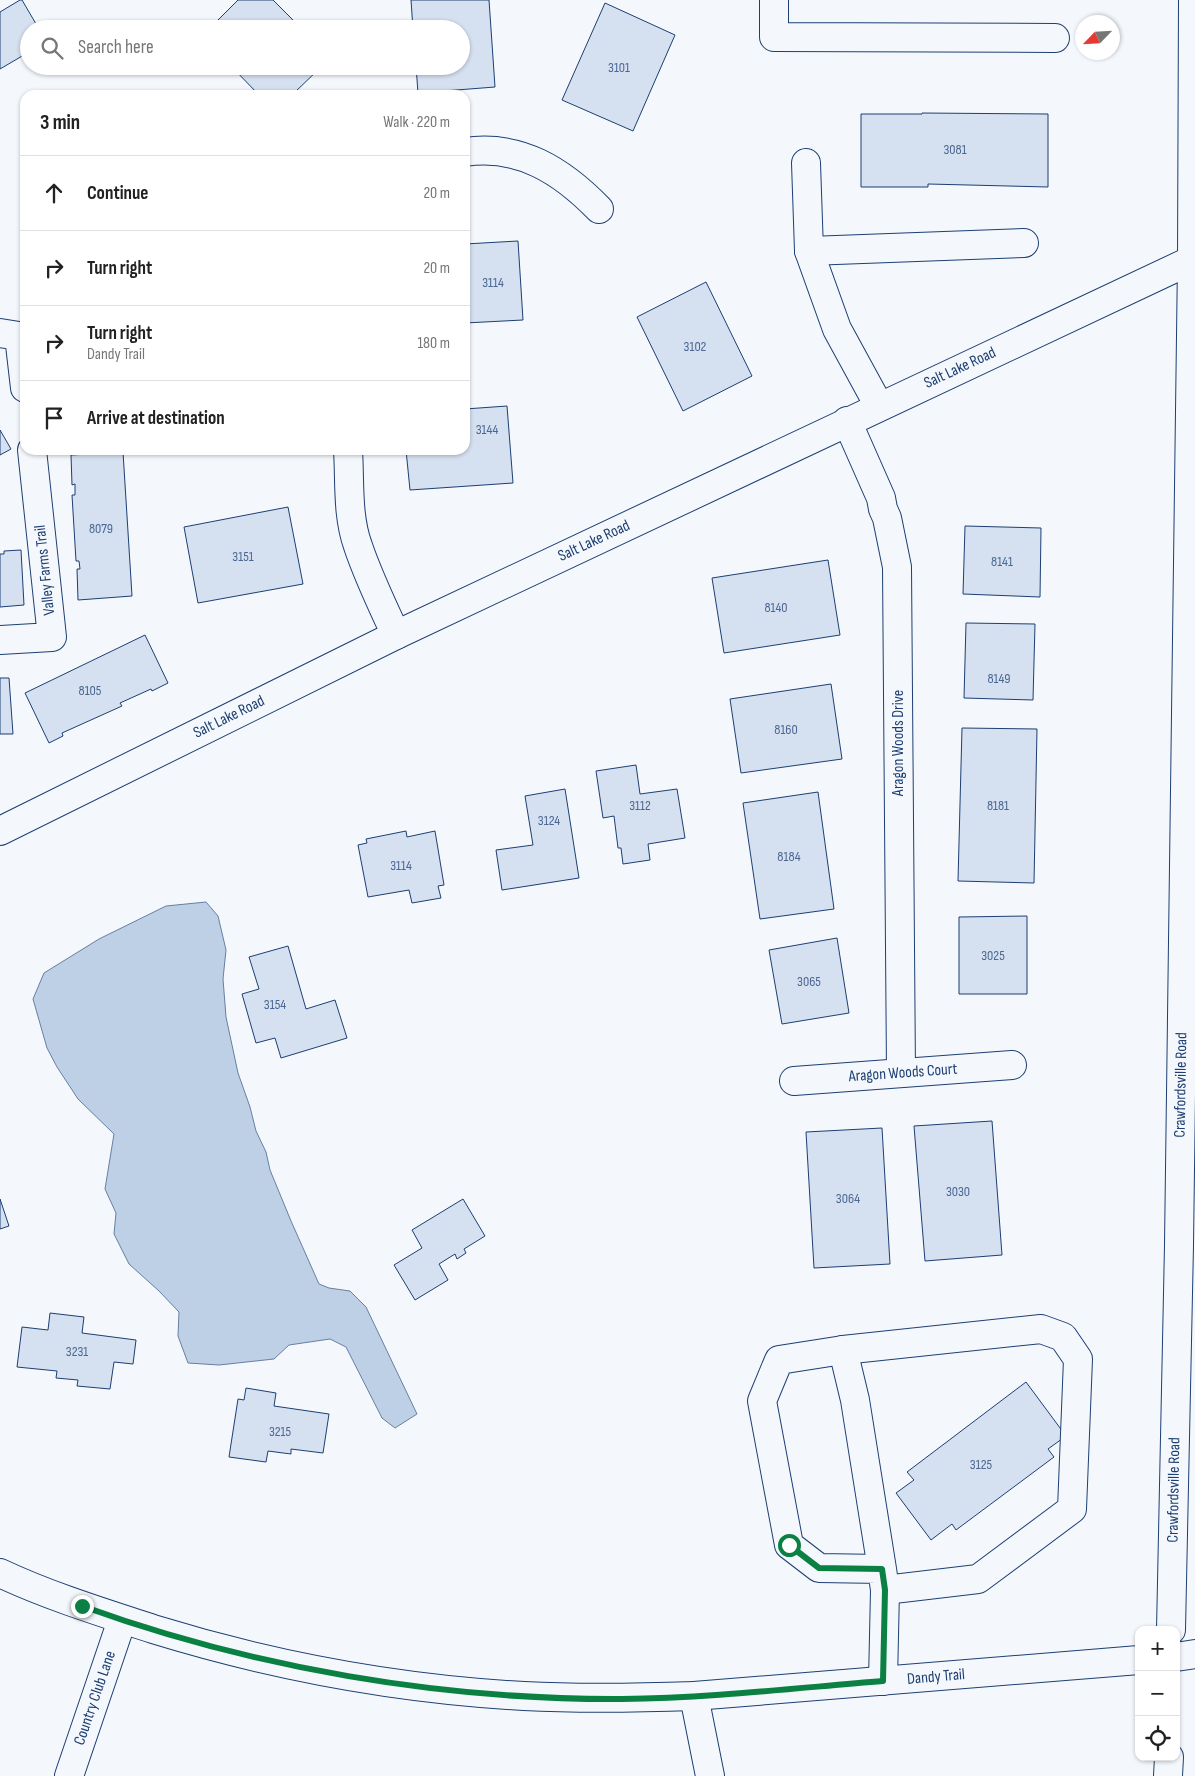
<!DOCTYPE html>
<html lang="en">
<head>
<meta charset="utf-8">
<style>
  :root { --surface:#fff; --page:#f6f6f6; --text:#222; --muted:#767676; --line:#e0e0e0 }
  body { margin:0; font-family:"Sofia Sans Condensed",sans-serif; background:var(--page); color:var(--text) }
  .controls { position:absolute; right:15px; bottom:15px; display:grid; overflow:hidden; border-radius:10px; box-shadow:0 1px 4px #0004 }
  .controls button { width:45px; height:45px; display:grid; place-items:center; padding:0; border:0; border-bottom:1px solid var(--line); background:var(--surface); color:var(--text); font:25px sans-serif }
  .compass { position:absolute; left:1075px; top:15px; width:45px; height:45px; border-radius:50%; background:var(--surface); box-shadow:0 1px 4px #0004; rotate:245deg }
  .stop { position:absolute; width:15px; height:15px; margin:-11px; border:4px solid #0b8043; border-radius:50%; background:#fff }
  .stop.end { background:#0b8043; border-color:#fff; box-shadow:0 1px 5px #0008 }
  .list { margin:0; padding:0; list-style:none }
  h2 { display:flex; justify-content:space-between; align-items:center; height:65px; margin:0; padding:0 20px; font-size:21px }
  h2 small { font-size:16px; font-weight:400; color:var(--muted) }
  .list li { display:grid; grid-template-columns:32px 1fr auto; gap:15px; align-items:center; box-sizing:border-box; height:75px; padding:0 20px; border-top:1px solid var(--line) }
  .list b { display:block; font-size:19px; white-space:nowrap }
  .list p { margin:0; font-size:16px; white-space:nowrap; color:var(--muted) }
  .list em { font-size:16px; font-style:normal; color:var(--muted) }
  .icon { flex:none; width:28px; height:28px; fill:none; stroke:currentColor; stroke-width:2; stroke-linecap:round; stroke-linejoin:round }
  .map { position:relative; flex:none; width:1195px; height:1776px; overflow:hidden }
  .search { position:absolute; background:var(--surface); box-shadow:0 1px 4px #0004; left:20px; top:20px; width:450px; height:55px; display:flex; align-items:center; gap:12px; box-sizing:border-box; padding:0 18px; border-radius:28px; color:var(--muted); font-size:19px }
  .panel { position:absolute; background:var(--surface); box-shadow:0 1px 4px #0004; left:20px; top:90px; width:450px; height:365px; border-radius:15px }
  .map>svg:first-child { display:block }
  .water { fill:#bed0e5; stroke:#687fa3 }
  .building { fill:#d5e0f0; stroke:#1d3f73 }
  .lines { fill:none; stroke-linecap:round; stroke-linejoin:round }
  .minor-casing { stroke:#1d3f73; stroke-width:30 }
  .major-casing { stroke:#1d3f73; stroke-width:30 }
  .minor { stroke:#f4f7fb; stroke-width:28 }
  .major { stroke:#f4f7fb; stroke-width:28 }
  .route { stroke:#0b8043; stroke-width:6 }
  .labels { text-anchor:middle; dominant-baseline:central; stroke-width:4; stroke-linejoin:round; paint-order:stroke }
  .number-label { font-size:14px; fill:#4b6792 }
  .street-label { font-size:16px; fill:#1d3f73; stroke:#f4f7fb }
</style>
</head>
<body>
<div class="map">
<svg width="1195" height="1776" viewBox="0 0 1195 1776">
  <rect width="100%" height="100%" fill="#f4f7fb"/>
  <path class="water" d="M206,902l12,14 8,34 -3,29 3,38 12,56 12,34 6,24 10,21 4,18 21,51 28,63 10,4 21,3 16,16 51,107 -22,14 -13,-10 -36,-71 -16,-8 -41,6 -15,14 -55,6 -31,-2 -10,-27 1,-24 -20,-21 -30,-27 -15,-30 2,-21 -11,-24 9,-55 -36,-35 -21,-32 -10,-19 -14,-49 11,-26 55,-34 67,-33z"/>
  <g class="building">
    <path d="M20,0h2l17,29h-10v23l-29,17v-57z"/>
    <path d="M238,0h35l29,29h-93z"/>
    <path d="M411,0h78l6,87 -77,6 -2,-27h45v-37h-48z"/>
    <path d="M605,3l70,32 -42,96 -71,-31z"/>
    <path d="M231,66h91l-30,29h-33z"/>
    <path d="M922,113l126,1v73l-120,-3v3h-67v-73h61z"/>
    <path d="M518,241l5,79 -58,3v-79z"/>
    <path d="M706,282l46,94 -69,35 -46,-94z"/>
    <path d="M507,406l6,77 -103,7 -4,-40h59v-41z"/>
    <path d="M0,430l11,19 -11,6z"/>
    <path d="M123,452l9,144 -54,4 -1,-31h3l-1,-8h-3l-4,-66h3v-11l-3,1 -1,-30z"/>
    <path d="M288,507l15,77 -105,19 -14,-76z"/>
    <path d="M965,526l76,2 -1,69 -77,-3z"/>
    <path d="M21,550l3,55 -24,2v-53h4v-3z"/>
    <path d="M828,560l12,75 -116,18 -12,-75z"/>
    <path d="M966,623l69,1 -2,76 -69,-2z"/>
    <path d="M145,635l23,48 -16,8 -1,-2 -31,14 2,3 -60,27 1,3 -14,7 -24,-50z"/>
    <path d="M0,678h9l4,56h-13z"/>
    <path d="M831,684l11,75 -101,14 -11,-74z"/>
    <path d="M962,728l75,1 -3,154 -76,-2z"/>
    <path d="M636,765l4,29 37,-5 8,49 -37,6 2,16 -27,4 -2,-16h-3l-4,-32 -11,2 -7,-47z"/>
    <path d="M565,789l14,89 -77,12 -6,-40 37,-5 -8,-49z"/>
    <path d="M818,792l16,117 -74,10 -17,-116z"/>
    <path d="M406,831l1,6 28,-6 9,54 -6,1 3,12 -29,5 -3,-13 -41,7 -10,-52 9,-2 -1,-4z"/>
    <path d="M1027,916v78h-68v-77z"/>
    <path d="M837,938l12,75 -67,11 -13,-74z"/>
    <path d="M288,946l18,63 29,-9 12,38 -66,20 -6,-20 -19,5 -14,-49 17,-5 -10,-32z"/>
    <path d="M992,1121l10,134 -77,6 -11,-135z"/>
    <path d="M882,1128l8,136 -76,4 -8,-136z"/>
    <path d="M0,1199l9,27 -9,3z"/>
    <path d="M463,1199l22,37 -21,13 2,4 -9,6 -2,-5 -16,10 9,16 -33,20 -21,-35 28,-17 -10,-18z"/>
    <path d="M50,1313l34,4 -2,16 54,7 -3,24 -19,-2 -4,27 -33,-3 1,-6 -22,-2 1,-7 -40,-4 5,-40 26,3z"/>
    <path d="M1026,1382l40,54 -18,13 6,8 -98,73 -4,-6 -21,16 -35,-47 18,-13 -7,-8z"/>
    <path d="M246,1388l30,5 -2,13 55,8 -6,39 -32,-4v5l-23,-3 -2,11 -37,-5 9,-58 6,1z"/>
  </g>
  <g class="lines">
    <defs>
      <g id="minor">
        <path d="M774,0v37l281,1"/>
        <path d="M465,152c55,-8 97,19 134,57"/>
        <path d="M806,163l3,88 28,78 42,77"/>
        <path d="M809,251l215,-8"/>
        <path d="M0,333l19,3 6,52"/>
        <path d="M847,421l34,77 2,11 4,9 10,49 4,506"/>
        <path d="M348,450c2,31 -1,66 10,96 10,30 24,59 38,89"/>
        <path d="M0,640l52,-3 -20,-187"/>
        <path d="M0,831l396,-196 796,-375"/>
        <path d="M794,1081l218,-16"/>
        <path d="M843,1350l198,-21 22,8 15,22 -6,150 -94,70 -93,11"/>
        <path d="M882,1569l-63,-1 -30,-23 -27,-144 17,-41 64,-10 12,50 27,169 3,21 -2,91"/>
        <path d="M694,1696l16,80"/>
        <path d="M69,1776l53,-156"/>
      </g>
      <g id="major">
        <path d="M0,1573c49,23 101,39 153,56 120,37 245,60 371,67 56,3 113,2 170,0l445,-36"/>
        <path d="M1171,1630l8,-385 13,-985 1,-260"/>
        <path d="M1176,1657l19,-3"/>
        <path d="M1168,1776l1,-19"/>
      </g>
    </defs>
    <use href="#minor" class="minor-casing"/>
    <use href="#major" class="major-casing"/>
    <use href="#minor" class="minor"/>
    <use href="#major" class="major"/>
  </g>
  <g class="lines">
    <path class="route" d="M82,1606c171,62 359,94 540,93 87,-1 174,-11 261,-18l2,-91 -3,-21 -63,-1 -30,-23"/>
  </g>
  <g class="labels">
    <g class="number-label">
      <text x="619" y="67">3101</text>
      <text x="955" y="149">3081</text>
      <text x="493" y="282">3114</text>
      <text x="695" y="346">3102</text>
      <text x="487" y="429">3144</text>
      <text x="101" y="528">8079</text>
      <text x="243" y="556">3151</text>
      <text x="1002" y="561">8141</text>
      <text x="776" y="607">8140</text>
      <text x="999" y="678">8149</text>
      <text x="90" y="690">8105</text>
      <text x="786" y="729">8160</text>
      <text x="640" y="805">3112</text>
      <text x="998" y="805">8181</text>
      <text x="549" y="820">3124</text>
      <text x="789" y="856">8184</text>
      <text x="401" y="865">3114</text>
      <text x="993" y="955">3025</text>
      <text x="809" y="981">3065</text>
      <text x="275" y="1004">3154</text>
      <text x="958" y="1191">3030</text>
      <text x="848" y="1198">3064</text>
      <text x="77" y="1351">3231</text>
      <text x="280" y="1431">3215</text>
      <text x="981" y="1464">3125</text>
    </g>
    <g class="street-label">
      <text transform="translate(960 368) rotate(-25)">Salt Lake Road</text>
      <text transform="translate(594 541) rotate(-25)">Salt Lake Road</text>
      <text transform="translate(45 570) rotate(-96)">Valley Farms Trail</text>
      <text transform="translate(229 717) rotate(-26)">Salt Lake Road</text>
      <text transform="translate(898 743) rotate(-90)">Aragon Woods Drive</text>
      <text transform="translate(903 1073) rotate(-4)">Aragon Woods Court</text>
      <text transform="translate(1181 1085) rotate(-89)">Crawfordsville Road</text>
      <text transform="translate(1174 1490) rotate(-89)">Crawfordsville Road</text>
      <text transform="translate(936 1677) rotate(-5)">Dandy Trail</text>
      <text transform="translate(95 1698) rotate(-71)">Country Club Lane</text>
    </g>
  </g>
</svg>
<div class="controls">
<button>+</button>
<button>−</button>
<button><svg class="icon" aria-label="locate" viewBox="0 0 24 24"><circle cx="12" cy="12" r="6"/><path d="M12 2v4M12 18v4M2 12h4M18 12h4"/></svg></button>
</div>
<svg class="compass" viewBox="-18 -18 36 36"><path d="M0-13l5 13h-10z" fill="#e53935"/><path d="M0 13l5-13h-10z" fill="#767676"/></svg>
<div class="stop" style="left:789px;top:1545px"></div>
<div class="stop end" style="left:82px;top:1606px"></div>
<div class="search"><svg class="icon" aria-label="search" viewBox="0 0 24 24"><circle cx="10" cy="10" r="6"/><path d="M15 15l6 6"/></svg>Search here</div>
<section class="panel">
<h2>3 min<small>Walk · 220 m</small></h2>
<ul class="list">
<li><svg class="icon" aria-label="ahead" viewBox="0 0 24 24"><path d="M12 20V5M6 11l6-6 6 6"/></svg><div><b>Continue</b></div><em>20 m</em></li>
<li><svg class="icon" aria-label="right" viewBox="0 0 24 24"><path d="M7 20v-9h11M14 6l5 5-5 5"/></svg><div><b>Turn right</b></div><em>20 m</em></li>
<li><svg class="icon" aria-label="right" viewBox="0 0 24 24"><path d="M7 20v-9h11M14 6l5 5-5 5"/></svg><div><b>Turn right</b><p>Dandy Trail</p></div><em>180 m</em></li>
<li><svg class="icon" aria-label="arrive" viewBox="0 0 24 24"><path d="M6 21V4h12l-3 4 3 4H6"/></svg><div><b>Arrive at destination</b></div></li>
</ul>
</section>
</div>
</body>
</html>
